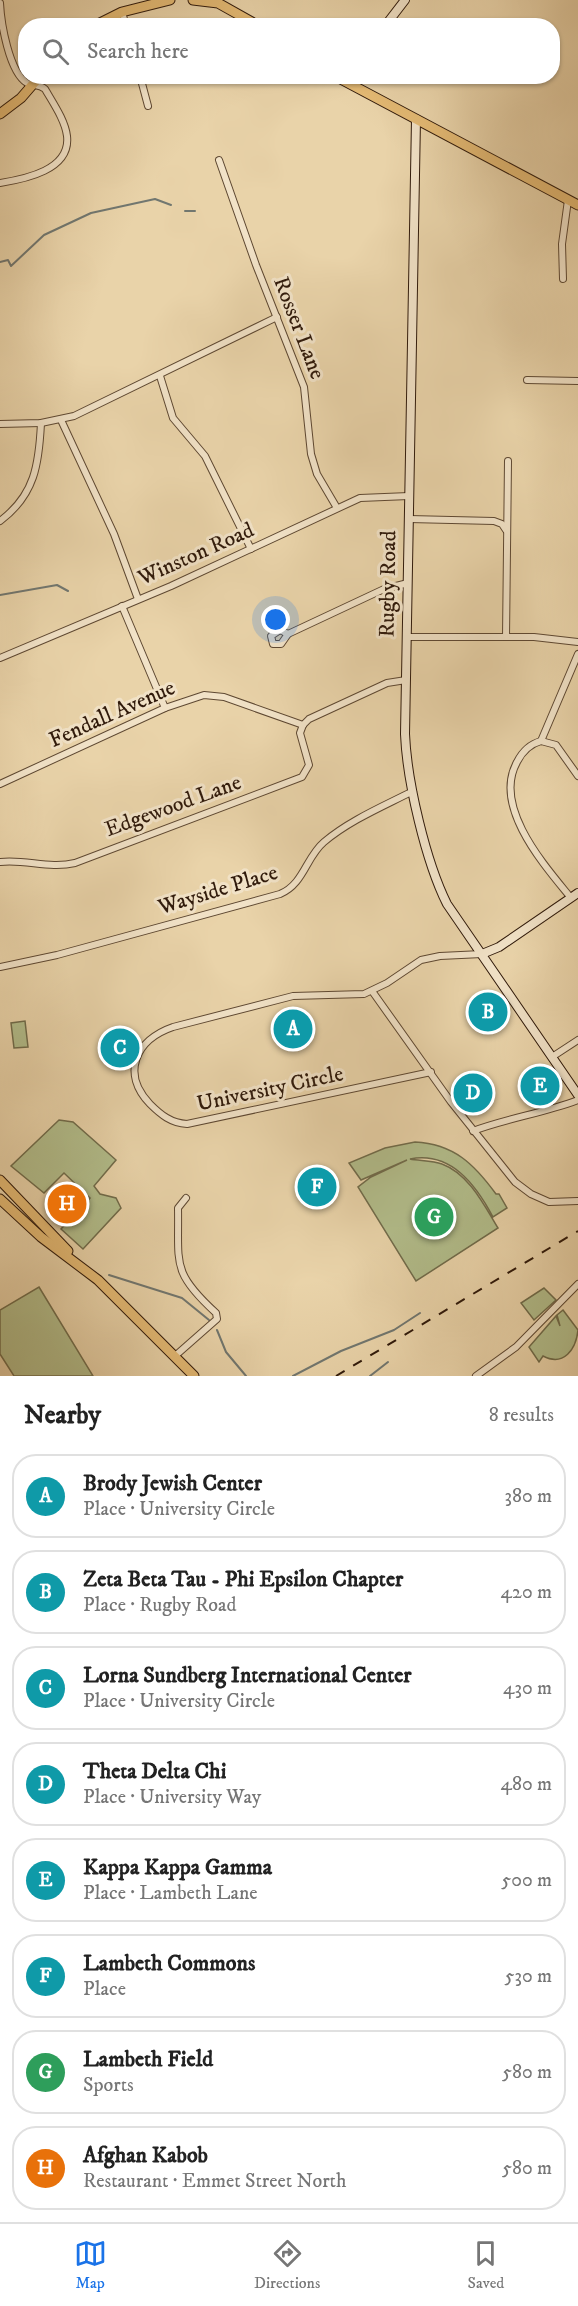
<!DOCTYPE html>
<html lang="en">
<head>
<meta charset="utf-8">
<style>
  :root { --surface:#fff; --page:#f2f2f2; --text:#222; --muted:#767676; --line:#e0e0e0; --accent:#1a73e8 }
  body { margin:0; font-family:"IM FELL DW Pica",serif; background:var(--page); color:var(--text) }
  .you { position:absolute; left:276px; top:620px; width:21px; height:21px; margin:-15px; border:4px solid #fff; border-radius:50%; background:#1a73e8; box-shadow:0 0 0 9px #1a73e833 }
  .badge { display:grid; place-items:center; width:39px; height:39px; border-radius:50%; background:var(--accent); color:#fff; font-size:20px; font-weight:700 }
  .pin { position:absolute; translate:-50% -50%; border:3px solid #fff; box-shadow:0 2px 6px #0006 }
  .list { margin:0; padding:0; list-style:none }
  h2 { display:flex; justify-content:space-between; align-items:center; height:78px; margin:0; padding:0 24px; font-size:26px }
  h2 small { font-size:20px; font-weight:400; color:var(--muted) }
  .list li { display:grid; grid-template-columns:39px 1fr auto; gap:18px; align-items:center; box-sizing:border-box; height:84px; margin:0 12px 12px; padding:0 12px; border:2px solid var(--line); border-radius:24px }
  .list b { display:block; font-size:22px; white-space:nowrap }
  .list p { margin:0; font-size:20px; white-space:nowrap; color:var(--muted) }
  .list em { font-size:20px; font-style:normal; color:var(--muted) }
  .icon { flex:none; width:33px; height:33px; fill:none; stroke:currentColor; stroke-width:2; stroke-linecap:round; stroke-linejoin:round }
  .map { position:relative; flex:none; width:578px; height:1376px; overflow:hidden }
  .search { position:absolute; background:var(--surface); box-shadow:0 2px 4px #0004; left:18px; right:18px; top:18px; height:66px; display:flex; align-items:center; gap:15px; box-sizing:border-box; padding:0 21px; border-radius:24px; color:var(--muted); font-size:22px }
  .sheet { height:846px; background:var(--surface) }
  nav { display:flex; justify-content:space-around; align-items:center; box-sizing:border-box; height:84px; border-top:2px solid var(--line); background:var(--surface); font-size:16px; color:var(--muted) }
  nav a { display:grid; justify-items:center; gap:3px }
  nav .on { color:var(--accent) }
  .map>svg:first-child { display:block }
  .green { fill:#b2bd8b; stroke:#716c4b; stroke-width:1.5 }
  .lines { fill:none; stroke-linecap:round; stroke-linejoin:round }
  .stream { stroke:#717770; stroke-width:2 }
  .street-casing { stroke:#5e4832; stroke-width:8 }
  .secondary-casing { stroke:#301a0b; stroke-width:10 }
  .primary-casing { stroke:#301a0b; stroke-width:11 }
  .street { stroke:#f1e2c7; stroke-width:6 }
  .secondary { stroke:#f1e2c7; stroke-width:8 }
  .primary { stroke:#e4ba74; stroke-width:9 }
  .rail { stroke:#301a0b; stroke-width:2; stroke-dasharray:10 10; stroke-linecap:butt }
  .labels { text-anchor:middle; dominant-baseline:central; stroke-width:6; stroke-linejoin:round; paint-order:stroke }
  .street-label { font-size:22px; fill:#301a0b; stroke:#f1e2c7 }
</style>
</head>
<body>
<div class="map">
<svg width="578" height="1376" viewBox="0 0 578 1376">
  <rect width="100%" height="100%" fill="#e9d3a9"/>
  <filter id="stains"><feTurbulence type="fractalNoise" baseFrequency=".00333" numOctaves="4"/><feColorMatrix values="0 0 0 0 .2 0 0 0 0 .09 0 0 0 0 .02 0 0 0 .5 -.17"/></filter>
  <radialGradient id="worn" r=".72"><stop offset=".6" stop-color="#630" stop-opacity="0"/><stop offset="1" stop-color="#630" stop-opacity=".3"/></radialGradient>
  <g class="green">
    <path d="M25,1021l3,26 -14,1 -3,-25z"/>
    <path d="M59,1120l14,2 43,38 -22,26 6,8 16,4 5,10 -38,41 -22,-20 29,-31 -26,-25 -20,20 -33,-27z"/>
    <path d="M415,1142c39,2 59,22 81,52h3l8,14 -14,9c-17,-32 -42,-66 -83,-58 9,2 22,1 32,5 27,10 42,41 56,64l-82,53 -58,-94 13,-10 36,-17 -46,20 -12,-17 36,-15z"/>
    <path d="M39,1287l54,89h-79l-14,-22v-44z"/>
    <path d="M544,1288l12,12 -22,20 -13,-17z"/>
    <path d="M563,1310l15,20c-2,19 -14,37 -35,26l-4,6 -10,-15 27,-31 4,10 -3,-11z"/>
  </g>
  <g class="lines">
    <g class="stream">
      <path d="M185,211h10"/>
      <path d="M0,262l8,-2 3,6 33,-31 47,-22 64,-14 16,6"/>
      <path d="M0,595l57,-10 11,6"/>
      <path d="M109,1275l73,23 27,22"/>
      <path d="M217,1330l9,22 20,24"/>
      <path d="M293,1376l48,-25 53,-21 26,-17"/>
      <path d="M370,1376l18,-14"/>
    </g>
    <defs>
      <g id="street">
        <path d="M0,3c1,20 9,69 27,80 7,3 12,1 18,6 8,14 20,31 22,47 4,34 -42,43 -67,47"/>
        <path d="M122,12l4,14"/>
        <path d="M140,76l8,30"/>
        <path d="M219,160l37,105 48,122 7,67 6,20 20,34"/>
        <path d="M563,279l-1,-35 6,-44"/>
        <path d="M160,376l13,42 32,38 46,93"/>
        <path d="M527,380l51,1"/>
        <path d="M61,420l53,114 24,65"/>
        <path d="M0,424l41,-1 33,-7 203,-99"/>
        <path d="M409,519l85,2 8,3 4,6"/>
        <path d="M0,521c35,-26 39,-57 41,-98"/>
        <path d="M122,606l43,102"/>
        <path d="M280,630l8,4 -7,10h-8l-2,-8z"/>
        <path d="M288,634l96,-45 24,-6"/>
        <path d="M407,637h127l44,5"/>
        <path d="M506,637l2,-176"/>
        <path d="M0,658l171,-72 189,-88 49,-2"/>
        <path d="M303,725l6,-6 78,-36 19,-3"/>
        <path d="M541,741l37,-87"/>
        <path d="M0,784l165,-76 39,-13 20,2 79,28"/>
        <path d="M0,862c26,-3 49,7 75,1l227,-86 7,-12 -9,-32 3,-8"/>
        <path d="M571,898c-26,-32 -79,-91 -54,-136 5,-10 13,-18 24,-21l15,4 22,31"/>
        <path d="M0,967l57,-12 223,-61c24,-10 26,-37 44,-52 26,-22 60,-36 89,-51"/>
        <path d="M372,991l79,111 64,80 16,12 18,8 29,-1"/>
        <path d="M552,1057l26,-17"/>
        <path d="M431,1072l-244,52c-16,-1 -26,-9 -37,-20 -29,-30 -15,-64 23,-77l120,-31 71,-2 23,-11 34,-23 19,-4 42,-2"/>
        <path d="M473,1131c35,-13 71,-18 105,-31"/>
        <path d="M175,1356l42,-37 -1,-6c-45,-41 -37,-49 -38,-105l8,-10"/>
        <path d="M476,1376l40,-29 62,-63"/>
      </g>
      <g id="secondary">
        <path d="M385,26l20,-26"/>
        <path d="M416,119l-11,615c2,48 21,128 42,170l131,191"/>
        <path d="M482,954l17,-7 79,-54"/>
      </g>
      <g id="primary">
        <path d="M193,0l25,3 41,23"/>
        <path d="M94,26l28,-14 48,-12"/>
        <path d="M335,76l243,129"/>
        <path d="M0,114l21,-16 19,-22"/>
        <path d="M0,1180l68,71"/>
        <path d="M0,1199l41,38 57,43 96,96"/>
      </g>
    </defs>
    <use href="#street" class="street-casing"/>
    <use href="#secondary" class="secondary-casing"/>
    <use href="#primary" class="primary-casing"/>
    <use href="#street" class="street"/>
    <use href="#secondary" class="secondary"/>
    <use href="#primary" class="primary"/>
    <path class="rail" d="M336,1376l242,-145"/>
  </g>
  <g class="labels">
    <g class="street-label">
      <text transform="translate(299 328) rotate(69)">Rosser Lane</text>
      <text transform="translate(196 554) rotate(-24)">Winston Road</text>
      <text transform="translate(388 584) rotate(-89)">Rugby Road</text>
      <text transform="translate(112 714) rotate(-24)">Fendall Avenue</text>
      <text transform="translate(173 806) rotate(-20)">Edgewood Lane</text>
      <text transform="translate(218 890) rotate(-17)">Wayside Place</text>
      <text transform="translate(270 1089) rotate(-12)">University Circle</text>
    </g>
  </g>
  <rect width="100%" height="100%" filter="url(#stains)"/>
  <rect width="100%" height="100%" fill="url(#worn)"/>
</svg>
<div class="you"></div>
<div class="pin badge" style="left:293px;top:1029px;background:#0f9aa8">A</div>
<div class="pin badge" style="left:488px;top:1012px;background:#0f9aa8">B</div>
<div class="pin badge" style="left:120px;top:1048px;background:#0f9aa8">C</div>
<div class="pin badge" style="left:473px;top:1093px;background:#0f9aa8">D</div>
<div class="pin badge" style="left:540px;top:1086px;background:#0f9aa8">E</div>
<div class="pin badge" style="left:317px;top:1187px;background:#0f9aa8">F</div>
<div class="pin badge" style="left:434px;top:1217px;background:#2e9e5b">G</div>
<div class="pin badge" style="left:67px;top:1204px;background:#e8710a">H</div>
<div class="search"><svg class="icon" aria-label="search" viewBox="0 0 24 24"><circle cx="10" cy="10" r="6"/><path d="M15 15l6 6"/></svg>Search here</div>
</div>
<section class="sheet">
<h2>Nearby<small>8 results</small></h2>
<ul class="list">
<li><span class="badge" style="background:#0f9aa8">A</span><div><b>Brody Jewish Center</b><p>Place · University Circle</p></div><em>380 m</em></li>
<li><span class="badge" style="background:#0f9aa8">B</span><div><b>Zeta Beta Tau - Phi Epsilon Chapter</b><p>Place · Rugby Road</p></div><em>420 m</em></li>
<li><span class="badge" style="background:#0f9aa8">C</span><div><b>Lorna Sundberg International Center</b><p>Place · University Circle</p></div><em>430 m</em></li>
<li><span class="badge" style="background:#0f9aa8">D</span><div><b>Theta Delta Chi</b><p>Place · University Way</p></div><em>480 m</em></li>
<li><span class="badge" style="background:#0f9aa8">E</span><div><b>Kappa Kappa Gamma</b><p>Place · Lambeth Lane</p></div><em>500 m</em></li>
<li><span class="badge" style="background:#0f9aa8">F</span><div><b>Lambeth Commons</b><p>Place</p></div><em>530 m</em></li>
<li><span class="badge" style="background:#2e9e5b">G</span><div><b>Lambeth Field</b><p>Sports</p></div><em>580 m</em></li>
<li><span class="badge" style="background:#e8710a">H</span><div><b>Afghan Kabob</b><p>Restaurant · Emmet Street North</p></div><em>580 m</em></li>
</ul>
</section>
<nav>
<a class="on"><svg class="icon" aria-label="map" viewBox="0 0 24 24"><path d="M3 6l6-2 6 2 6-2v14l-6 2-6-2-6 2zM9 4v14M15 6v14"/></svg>Map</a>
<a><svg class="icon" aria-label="directions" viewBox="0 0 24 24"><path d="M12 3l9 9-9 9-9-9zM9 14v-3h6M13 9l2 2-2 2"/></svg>Directions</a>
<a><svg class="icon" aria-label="saved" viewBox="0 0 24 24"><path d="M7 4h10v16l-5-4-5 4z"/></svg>Saved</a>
</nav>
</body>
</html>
